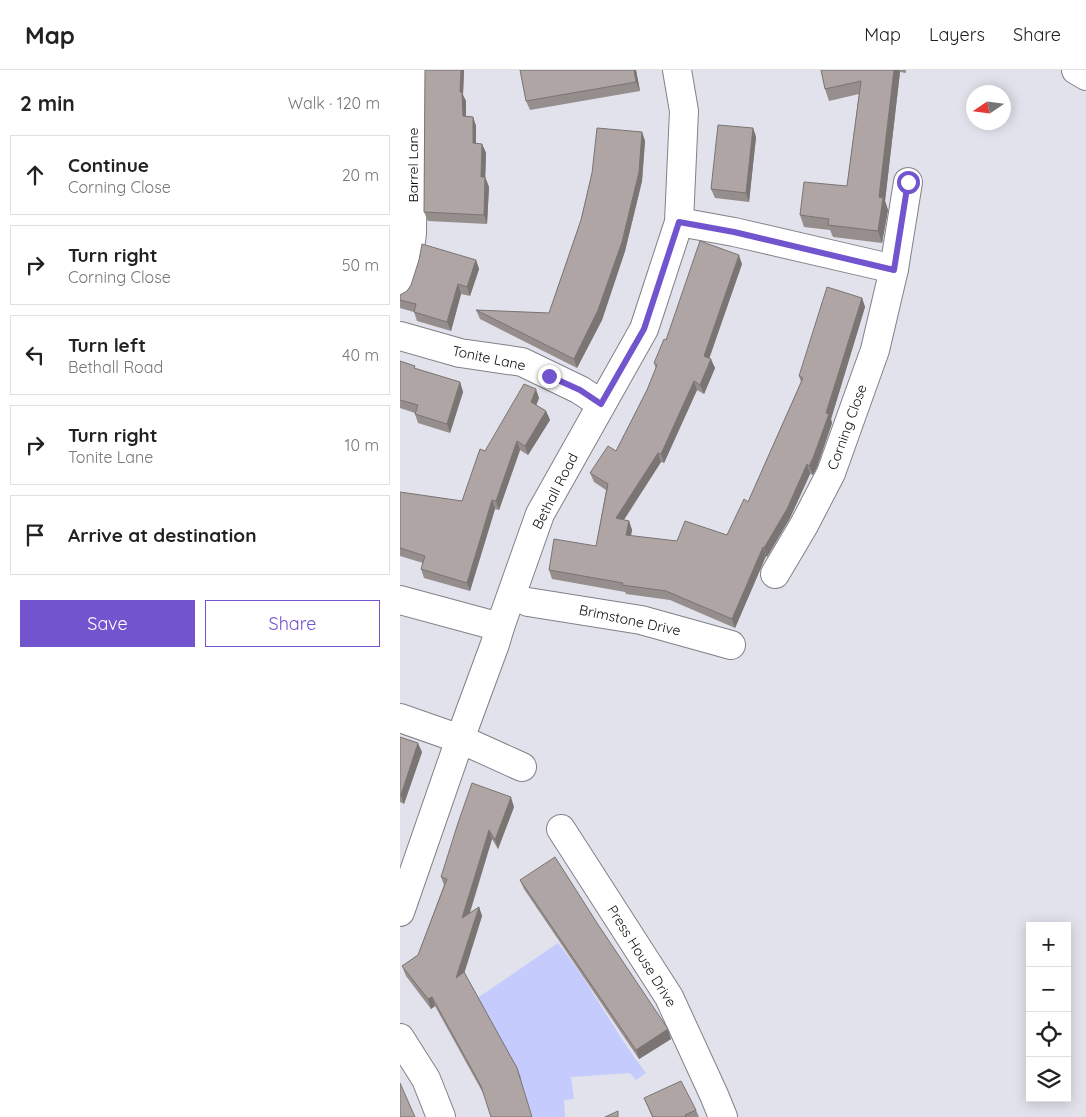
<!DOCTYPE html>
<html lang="en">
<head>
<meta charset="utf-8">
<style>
  :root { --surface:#fff; --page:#f6f6f6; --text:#222; --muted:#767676; --line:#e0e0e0; --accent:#7154ce }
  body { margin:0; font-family:Quicksand,sans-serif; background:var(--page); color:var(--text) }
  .controls { position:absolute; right:15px; bottom:15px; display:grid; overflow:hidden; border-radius:0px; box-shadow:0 2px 12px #0003 }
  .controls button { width:45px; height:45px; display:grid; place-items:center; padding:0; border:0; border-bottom:1px solid var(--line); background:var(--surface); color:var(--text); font:25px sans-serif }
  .compass { position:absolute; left:566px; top:15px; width:45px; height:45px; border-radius:50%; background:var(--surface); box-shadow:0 2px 12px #0003; rotate:257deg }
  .stop { position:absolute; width:15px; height:15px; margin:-11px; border:4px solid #7154ce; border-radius:50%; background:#fff }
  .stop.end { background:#7154ce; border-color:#fff; box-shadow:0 1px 5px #0008 }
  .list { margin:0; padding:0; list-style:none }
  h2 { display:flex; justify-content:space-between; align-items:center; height:65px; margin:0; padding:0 20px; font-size:21px }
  h2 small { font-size:16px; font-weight:400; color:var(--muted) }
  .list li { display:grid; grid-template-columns:32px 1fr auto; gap:15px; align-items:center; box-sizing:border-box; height:80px; margin:0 10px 10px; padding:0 10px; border:1px solid var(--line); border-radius:0px }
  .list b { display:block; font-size:19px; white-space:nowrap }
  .list p { margin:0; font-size:16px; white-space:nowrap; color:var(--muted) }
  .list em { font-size:16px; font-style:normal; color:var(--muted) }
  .actions { display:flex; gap:10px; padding:15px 20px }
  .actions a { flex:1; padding:11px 0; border:1px solid var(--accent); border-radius:0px; text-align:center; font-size:18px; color:var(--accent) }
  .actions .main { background:var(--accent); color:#fff }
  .icon { flex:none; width:28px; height:28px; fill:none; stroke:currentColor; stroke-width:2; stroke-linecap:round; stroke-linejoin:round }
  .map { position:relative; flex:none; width:686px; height:1047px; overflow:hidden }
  header { display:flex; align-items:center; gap:30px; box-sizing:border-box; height:70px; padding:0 25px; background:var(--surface); border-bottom:1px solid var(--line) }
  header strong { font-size:24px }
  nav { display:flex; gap:28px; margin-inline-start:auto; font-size:18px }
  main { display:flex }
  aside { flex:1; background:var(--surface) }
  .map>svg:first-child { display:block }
  .green { fill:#c5cbfc }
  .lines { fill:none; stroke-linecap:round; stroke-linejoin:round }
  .street-casing { stroke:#808189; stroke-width:30 }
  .street { stroke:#fff; stroke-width:28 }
  .wall { fill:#968e8d }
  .shaded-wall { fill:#7a7473 }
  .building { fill:#aea5a4; stroke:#7a7473 }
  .route { stroke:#7154ce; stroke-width:6 }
  .labels { text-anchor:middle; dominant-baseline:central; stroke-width:4.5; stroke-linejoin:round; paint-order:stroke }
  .street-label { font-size:14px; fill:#0c0c0e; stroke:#fff }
</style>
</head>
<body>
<header>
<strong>Map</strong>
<nav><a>Map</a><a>Layers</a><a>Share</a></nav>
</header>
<main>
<aside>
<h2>2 min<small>Walk · 120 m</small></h2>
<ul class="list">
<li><svg class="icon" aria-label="ahead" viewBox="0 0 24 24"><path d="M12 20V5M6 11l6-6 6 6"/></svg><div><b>Continue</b><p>Corning Close</p></div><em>20 m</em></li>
<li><svg class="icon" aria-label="right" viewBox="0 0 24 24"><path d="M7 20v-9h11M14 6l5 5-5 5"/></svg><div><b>Turn right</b><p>Corning Close</p></div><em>50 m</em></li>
<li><svg class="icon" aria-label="left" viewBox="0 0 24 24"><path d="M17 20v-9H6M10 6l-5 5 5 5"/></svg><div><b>Turn left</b><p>Bethall Road</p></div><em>40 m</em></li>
<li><svg class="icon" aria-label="right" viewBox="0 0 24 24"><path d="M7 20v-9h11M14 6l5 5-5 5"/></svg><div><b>Turn right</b><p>Tonite Lane</p></div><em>10 m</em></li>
<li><svg class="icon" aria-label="arrive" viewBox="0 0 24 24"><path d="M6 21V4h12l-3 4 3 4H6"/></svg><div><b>Arrive at destination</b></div></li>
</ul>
<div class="actions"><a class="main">Save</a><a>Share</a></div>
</aside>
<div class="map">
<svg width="686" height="1047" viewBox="0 0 686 1047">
  <rect width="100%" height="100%" fill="#e1e2eb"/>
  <path class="green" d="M158,873c33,41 56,89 88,130l-10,7 -6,-7 -59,4 3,22 -10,1 1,17h-32l-57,-118z"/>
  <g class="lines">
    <defs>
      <g id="street">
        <path d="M676,0l10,6"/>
        <path d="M279,152l55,10 160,37"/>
        <path d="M0,219l8,-24 4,-32 2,-163"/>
        <path d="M0,266l60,17 62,9 58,28 21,14"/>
        <path d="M375,504l29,-49 27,-52 44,-123 19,-81 14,-87"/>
        <path d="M0,530l100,27"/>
        <path d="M128,532l113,18 90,25"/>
        <path d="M0,648l60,21 62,28"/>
        <path d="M161,759l108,168 45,98 9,22"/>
        <path d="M0,842l60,-173 35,-95 5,-17 40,-113 104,-185 35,-107 5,-111 -7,-41"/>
        <path d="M0,968l26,41 15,38"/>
      </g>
    </defs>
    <use href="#street" class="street-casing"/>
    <use href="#street" class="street"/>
  </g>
  <g class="wall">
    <path d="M25,0h39l-1,25 3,6v15l7,1 3,9v18h6l4,9 -1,24 4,10 -2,37 -59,-3 -4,-9z"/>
    <path d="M120,0h116l4,21 -110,19 -4,-9z"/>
    <path d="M421,0h85v3l-6,-1 -15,129 3,9 -6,33 -49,-6 -3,-7 -26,-3 -4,-12 47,-29 12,-92 -30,7 -4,-12z"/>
    <path d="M353,58l3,9 -7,65 -34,-4 -4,-9z"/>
    <path d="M242,62l3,9 -3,40 -17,70 -23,69 -25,48 -97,-49 -4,-9 73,3 32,-93 11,-47z"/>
    <path d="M76,190l3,9 -9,27 -9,-2 -10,37 -34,-10 -3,-9 -14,-4v-13z"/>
    <path d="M342,194l-33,94 6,10 -11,26 -7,-4 -33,73 -3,-1 -37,58 5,1 3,9 -1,6 46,5 50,-6 21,-33 53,-120 -2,-6 63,-78 3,9 -34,112 1,4 -15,44 -4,8 -3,-1 -20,44 -23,39 -1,-1 -31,72 -65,-28 -44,-6 -1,-2 -73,-13 -3,-9 47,-24 10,-56 -12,-8 -4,-9 26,-22 31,-61 9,-21 -2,-6 12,-23z"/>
    <path d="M0,291l16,8 44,13 3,10 -13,41 -32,-10 -3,-9v-1l-15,-5z"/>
    <path d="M139,328l-3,7 10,6 4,9 -22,35 -8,-5 -21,60 -4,-1 -25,82 -46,-13 -3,-9 2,-6 -23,-7v-64l62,9 23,-50z"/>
    <path d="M0,667l22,15 -18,52 -4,-2z"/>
    <path d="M114,737l-16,42 -6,-10 -22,74 9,-6 3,9 -18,56 53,96 4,10 -38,15 -48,-87 -4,3 -25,-33 -4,-10 16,-11 26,-70 -3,-8z"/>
    <path d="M120,810l77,43 74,116 -32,20 -115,-170z"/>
    <path d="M244,1028l52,12 3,7h-47z"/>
  </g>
  <g class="shaded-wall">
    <path d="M61,0h3l-1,25 3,6v24l-3,-9 -3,-24z"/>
    <path d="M234,0h2l4,21 -4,-9z"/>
    <path d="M494,0h5l1,2 -15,129 3,9 -6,33 -4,-12 1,-34z"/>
    <path d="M73,47l3,9v27l-3,-10z"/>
    <path d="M353,58l3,9 -7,65 -3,-9z"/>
    <path d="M242,62l3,9 -3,40 -17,70 -23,69 -25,48 -3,-9z"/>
    <path d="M82,74l4,9 -1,34 -4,-10z"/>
    <path d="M85,107l4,10 -2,37 -3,-9z"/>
    <path d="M339,185l3,9 -35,101 -3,-9z"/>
    <path d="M76,190l3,9 -9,27 -3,-9z"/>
    <path d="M58,214l3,10 -10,37 -4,-9z"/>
    <path d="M462,228l3,9 -34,112 1,4 -15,44 -4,8 -4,-9z"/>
    <path d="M311,289l4,9 -11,26 -4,-9z"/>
    <path d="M294,311l3,9 -33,73 -3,-9z"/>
    <path d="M60,312l3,10 -13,41 -3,-9z"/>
    <path d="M136,319l3,9 -5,13 -3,-9z"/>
    <path d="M146,341l4,9 -22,35 -3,-9z"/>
    <path d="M117,371l3,9 -21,60 -3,-9z"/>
    <path d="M258,383l3,9 -42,65 -3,-9z"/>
    <path d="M407,394l3,10 -20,44 -23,39 -3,-9z"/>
    <path d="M92,430l3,9 -25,82 -3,-8z"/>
    <path d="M229,451l3,9 -3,14 -3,-9z"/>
    <path d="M363,477l3,9 -31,72 -3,-9z"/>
    <path d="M18,673l4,9 -18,52 -3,-9z"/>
    <path d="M111,727l3,10 -16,42 -3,-9z"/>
    <path d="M89,760l3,9 -27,88 -3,-9z"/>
    <path d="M79,837l3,9 -22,71 -4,-9z"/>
    <path d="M32,927l3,9 -4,3 -3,-10z"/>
    <path d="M268,959l3,10 -32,20 -3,-9z"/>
  </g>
  <g class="building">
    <path d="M25,0h36l-1,22h2l1,24 10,1v26l9,1 -1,33h4l-1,38 -60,-3z"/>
    <path d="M120,0h114l2,12 -110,19z"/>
    <path d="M421,0h73l-15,127 4,1 -5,33 -50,-6 1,-6 -29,-4 4,-33 43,4 14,-105 -36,8z"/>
    <path d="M318,55l35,3 -7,65 -35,-4z"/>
    <path d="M197,58l45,4 -3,40 -17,70 -24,68 -24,49 -98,-49 73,3 32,-93 11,-47z"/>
    <path d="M300,171l39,14 -35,101 7,3 -11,26 -6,-4 -33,73 -3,-1 -42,65 13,3 -3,14 51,6 8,-20 42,14 17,-36 4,3 55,-124 -4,-2 28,-89 35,11 -36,115 3,1 -16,44 -4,8 -2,-2 -20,45 -23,39 -1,-1 -31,72 -66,-28 -44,-6 1,-2 -74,-13 5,-31 42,7 12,-62 -18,-11 18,-27 8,5 31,-61 10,-25 -3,-2 10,-24 2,1z"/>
    <path d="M22,174l54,16 -9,27 -9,-3 -11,38 -33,-10 2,-8 -16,-4v-5l7,-4 4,-6 8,-25z"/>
    <path d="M0,291l15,5 -1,2 46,14 -13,42 -32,-10 3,-9 -18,-5z"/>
    <path d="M124,314l12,5 -5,13 15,9 -21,35 -8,-5 -21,60 -4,-1 -25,83 -46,-14 4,-13 -25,-8v-56l62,9 18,-52 5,2z"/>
    <path d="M0,667l18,6 -17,52h-1z"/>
    <path d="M72,713l39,14 -16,43 -6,-10 -27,88 17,-11 -23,71 8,-6 53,96 15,49h-41l-10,-31 -49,-89 -4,2 -26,-33 16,-11 29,-76 -6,-2 17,-54z"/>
    <path d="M155,787l42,66 71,106 -32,21 -116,-170z"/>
    <path d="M281,1011l15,29 -11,5 1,2h-33l-9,-19z"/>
    <path d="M0,1013l15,34h-15z"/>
    <path d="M218,1041v6h-13z"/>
  </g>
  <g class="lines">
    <path class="route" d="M149,306l31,14 21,14 43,-75 35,-107 55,10 160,38 14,-88"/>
  </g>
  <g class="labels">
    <g class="street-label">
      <text transform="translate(13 95) rotate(-90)">Barrel Lane</text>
      <text transform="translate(89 288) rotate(12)">Tonite Lane</text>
      <text transform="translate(447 357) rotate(-70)">Corning Close</text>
      <text transform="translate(155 421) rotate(-63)">Bethall Road</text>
      <text transform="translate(230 550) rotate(12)">Brimstone Drive</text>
      <text transform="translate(242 886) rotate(58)">Press House Drive</text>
    </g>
  </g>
</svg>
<div class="controls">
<button>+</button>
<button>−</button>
<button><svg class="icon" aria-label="locate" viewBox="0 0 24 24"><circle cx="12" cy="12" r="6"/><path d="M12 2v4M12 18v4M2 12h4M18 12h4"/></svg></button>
<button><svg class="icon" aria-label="layers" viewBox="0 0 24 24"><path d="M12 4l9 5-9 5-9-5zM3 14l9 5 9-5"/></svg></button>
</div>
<svg class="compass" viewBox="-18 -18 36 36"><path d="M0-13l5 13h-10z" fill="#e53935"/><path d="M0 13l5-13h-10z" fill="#767676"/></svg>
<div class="stop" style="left:508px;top:112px"></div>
<div class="stop end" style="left:149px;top:306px"></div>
</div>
</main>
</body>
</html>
